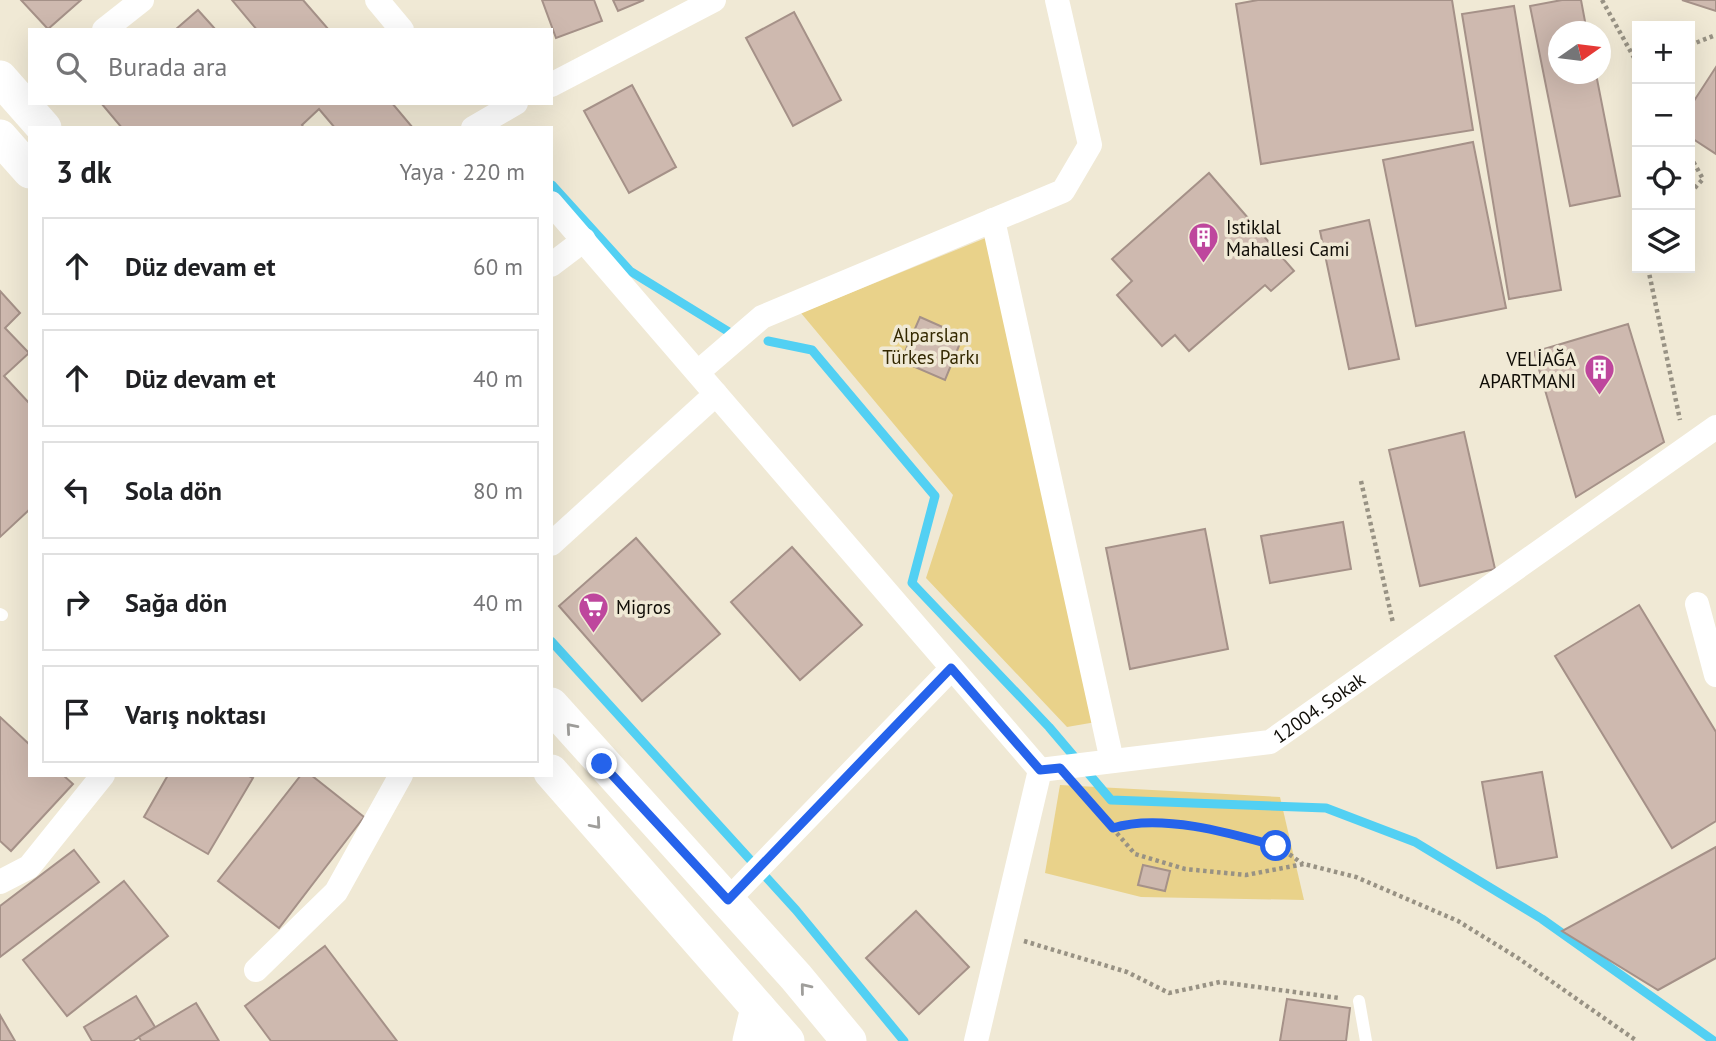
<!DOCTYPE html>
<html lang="tr">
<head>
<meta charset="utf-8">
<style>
  :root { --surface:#fff; --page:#f6f6f6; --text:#202124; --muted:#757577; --line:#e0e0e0 }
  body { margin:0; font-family:"PT Sans",sans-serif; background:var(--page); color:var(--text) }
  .controls { position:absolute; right:21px; top:21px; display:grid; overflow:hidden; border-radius:0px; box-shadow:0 7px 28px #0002 }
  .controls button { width:63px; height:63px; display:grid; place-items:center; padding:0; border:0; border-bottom:2px solid var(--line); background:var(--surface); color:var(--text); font:35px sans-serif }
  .compass { position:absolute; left:1548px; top:21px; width:63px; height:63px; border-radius:50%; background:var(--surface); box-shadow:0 7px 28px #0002; rotate:76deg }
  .stop { position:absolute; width:21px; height:21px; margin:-16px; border:5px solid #2563eb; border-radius:50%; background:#fff }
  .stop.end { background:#2563eb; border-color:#fff; box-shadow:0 2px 7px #0008 }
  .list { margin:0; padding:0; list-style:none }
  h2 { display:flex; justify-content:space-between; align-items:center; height:91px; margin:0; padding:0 28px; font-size:30px }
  h2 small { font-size:23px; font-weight:400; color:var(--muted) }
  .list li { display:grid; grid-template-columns:46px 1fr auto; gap:21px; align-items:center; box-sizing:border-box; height:98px; margin:0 14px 14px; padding:0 14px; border:2px solid var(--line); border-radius:0px }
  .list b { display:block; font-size:26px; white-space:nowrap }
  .list em { font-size:23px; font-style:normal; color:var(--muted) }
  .icon { flex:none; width:38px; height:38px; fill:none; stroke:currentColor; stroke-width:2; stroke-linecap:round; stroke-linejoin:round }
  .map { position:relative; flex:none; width:1716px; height:1041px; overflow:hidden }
  .search { position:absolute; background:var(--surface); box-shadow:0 7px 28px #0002; left:28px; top:28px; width:525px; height:77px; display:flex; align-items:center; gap:18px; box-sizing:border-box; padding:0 24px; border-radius:0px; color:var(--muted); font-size:26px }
  .panel { position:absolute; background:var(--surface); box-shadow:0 7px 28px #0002; left:28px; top:126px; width:525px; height:651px; border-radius:0px }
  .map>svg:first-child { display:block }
  .green { fill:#e9d28a }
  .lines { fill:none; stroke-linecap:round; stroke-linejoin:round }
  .stream { stroke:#52d0f3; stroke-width:9 }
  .building { fill:#ceb9af; stroke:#a59188; stroke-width:2 }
  .path { stroke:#989284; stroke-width:4.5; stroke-dasharray:3.5 3.5; stroke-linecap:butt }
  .service { stroke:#fff; stroke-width:12 }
  .minor { stroke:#fff; stroke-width:24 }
  .secondary { stroke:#fff; stroke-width:35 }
  .oneway { stroke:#9f9e9b }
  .route { stroke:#2563eb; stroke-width:9 }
  .labels { text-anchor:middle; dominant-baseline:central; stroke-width:7; stroke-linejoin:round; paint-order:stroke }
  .poi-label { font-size:19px; fill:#0f0c06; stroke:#f0e9d5; text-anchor:start }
  .park-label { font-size:19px; fill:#332800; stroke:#f0e9d5 }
  .street-label { font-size:19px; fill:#0f0c06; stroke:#f0e9d5 }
</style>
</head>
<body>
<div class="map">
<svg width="1716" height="1041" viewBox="0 0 1716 1041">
  <rect width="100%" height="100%" fill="#f0e9d5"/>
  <g class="green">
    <path d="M988,237l108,485 -29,5 -141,-149 27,-83 -152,-182z"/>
    <path d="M1060,785l220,12 24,103 -163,-3 -96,-24z"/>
  </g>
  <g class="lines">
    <g class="stream">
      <path d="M552,185l78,86 99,61"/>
      <path d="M768,341l44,9 123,146 -23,87 137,144 62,73 215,8 89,34 127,77 172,122"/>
      <path d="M551,641l245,269 108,131"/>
    </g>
  </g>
  <g class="building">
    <path d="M21,0h60l-33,29z"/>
    <path d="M232,0h71l26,30h-72z"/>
    <path d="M542,0h52l8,21 -46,17z"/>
    <path d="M613,0h31l-26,11z"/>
    <path d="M1258,0h194l21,130 -212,34 -25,-160z"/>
    <path d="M1562,0h19l6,32h-29v42h38l24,122 -50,10 -40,-200z"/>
    <path d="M1682,0h34v11z"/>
    <path d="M1514,6l47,284 -52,9 -47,-285z"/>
    <path d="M198,10l18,20h-41z"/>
    <path d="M794,12l47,88 -48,26 -47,-88z"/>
    <path d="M1716,67v87l-26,-17v-30z"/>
    <path d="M632,85l44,82 -47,26 -45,-82z"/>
    <path d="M101,103h291l21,25h-78l-16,-19 -17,16 2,3h-182z"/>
    <path d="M1473,142l33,166 -90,18 -33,-166z"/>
    <path d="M1209,173l85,98 -23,20 -6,-6 -76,66 -14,-16 -13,11 -45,-51 15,-14 -20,-22z"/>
    <path d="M1369,220l30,139 -50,10 -29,-138z"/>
    <path d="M0,291l20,22 -15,15 24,25 -25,23 26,28v105l-30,28z"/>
    <path d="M920,317l43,19 -18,44 -44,-19z"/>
    <path d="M1628,324l36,118 -88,55 -42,-145z"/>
    <path d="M1464,432l31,137 -75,17 -31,-136z"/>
    <path d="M1343,522l8,47 -81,14 -9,-47z"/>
    <path d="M1205,529l23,120 -98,20 -24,-121z"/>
    <path d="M636,538l84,96 -78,67 -83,-95z"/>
    <path d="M792,547l70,78 -62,55 -69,-78z"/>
    <path d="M1639,605l77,127v89l-44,27 -117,-192z"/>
    <path d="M0,717l30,28v30h33l10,9 -62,67 -11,-10z"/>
    <path d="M1542,772l15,85 -60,11 -15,-86z"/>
    <path d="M168,775h79l6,3 -45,76 -64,-37z"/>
    <path d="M301,775h10l53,42 -85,111 -61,-47z"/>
    <path d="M1716,847v111l-58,32 -96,-59z"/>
    <path d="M74,850l25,32 -99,75v-51z"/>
    <path d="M1143,865l27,6 -5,20 -27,-6z"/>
    <path d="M124,881l44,55 -101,80 -44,-56z"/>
    <path d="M916,911l53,56 -50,47 -53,-56z"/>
    <path d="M325,946l72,95h-126l-26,-35z"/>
    <path d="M136,996l19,31 -22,14h-41l-8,-14z"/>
    <path d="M1287,999l63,9 -4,33h-66z"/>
    <path d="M196,1003l23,38h-78l-2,-4z"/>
    <path d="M0,1015l15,26h-15z"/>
  </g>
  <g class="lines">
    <g class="path">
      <path d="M1602,0l35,63"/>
      <path d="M1690,45l26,-10"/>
      <path d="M1690,156l13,23 -13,14"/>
      <path d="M1648,268l32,152"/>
      <path d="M1361,481l32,142"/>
      <path d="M1080,791l55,63 50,15 61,6 58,-11 52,13 102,44 60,37 119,83"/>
      <path d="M1113,828c41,-13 122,1 162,18 10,4 19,12 28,18"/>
      <path d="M1024,941l103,31 42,21 51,-11 119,16"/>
    </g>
    <g class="service">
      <path d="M0,614l2,1"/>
      <path d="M1359,1001l7,40"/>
    </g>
    <g class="minor">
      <path d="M377,0l25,30"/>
      <path d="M104,30l38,-30"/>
      <path d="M551,85l163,-85"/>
      <path d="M473,128l43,-25"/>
      <path d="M551,203l489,567"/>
      <path d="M993,220l119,541"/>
      <path d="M551,265l33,-25"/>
      <path d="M698,372l64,-55 301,-126 27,-46 -33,-145"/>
      <path d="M551,544l165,-150"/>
      <path d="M1697,604l19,71"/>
      <path d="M0,882l29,-15 74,-92"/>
      <path d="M728,900l223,-231"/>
      <path d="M256,970l80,-78 65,-117"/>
      <path id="s1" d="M976,1041l64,-271 230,-28 446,-315"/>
    </g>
    <g class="secondary">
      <path d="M0,78l44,50"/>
      <path d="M0,137l30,34"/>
      <path d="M551,705l245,272 53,64"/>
      <path d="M551,772l207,236 -8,33"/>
      <path d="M758,1008l29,33"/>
    </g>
  </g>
  <defs><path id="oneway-chevron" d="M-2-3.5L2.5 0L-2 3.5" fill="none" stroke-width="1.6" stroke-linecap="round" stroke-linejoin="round" transform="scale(1.75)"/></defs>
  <g class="oneway">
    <use href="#oneway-chevron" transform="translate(571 728) rotate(-131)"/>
    <use href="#oneway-chevron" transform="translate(596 824) rotate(49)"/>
    <use href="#oneway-chevron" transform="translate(805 988) rotate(-129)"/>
  </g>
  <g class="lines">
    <path class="route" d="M602,764l126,136 223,-232 89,102 20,-2 53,60c47,-15 117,5 163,18"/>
  </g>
  <defs>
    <symbol id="building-pin" viewBox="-11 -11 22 30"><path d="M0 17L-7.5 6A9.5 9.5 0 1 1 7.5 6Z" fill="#be479d" stroke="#f0e9d5"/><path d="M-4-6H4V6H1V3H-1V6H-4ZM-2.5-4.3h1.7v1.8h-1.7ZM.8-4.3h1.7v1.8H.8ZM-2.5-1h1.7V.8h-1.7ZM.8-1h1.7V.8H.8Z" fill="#fff"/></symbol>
    <symbol id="supermarket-pin" viewBox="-11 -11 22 30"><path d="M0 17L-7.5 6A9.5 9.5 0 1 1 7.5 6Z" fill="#be479d" stroke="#f0e9d5"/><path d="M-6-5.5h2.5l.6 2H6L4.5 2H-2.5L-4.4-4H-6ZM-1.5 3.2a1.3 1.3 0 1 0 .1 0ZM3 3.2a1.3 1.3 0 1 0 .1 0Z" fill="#fff"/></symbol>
  </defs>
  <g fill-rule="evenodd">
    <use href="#building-pin" x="1186" y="220" width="35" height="47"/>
    <use href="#building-pin" x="1582" y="352" width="35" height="47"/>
    <use href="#supermarket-pin" x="576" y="590" width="35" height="47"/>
  </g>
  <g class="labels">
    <g class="poi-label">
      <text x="1226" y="227">Istiklal<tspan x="1226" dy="22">Mahallesi Cami</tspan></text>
      <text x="1576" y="359" text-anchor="end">VELİAĞA<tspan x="1576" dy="22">APARTMANI</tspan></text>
      <text x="616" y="607">Migros</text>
    </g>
    <g class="park-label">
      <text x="931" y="335">Alparslan<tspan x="931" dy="22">Türkes Parkı</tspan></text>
    </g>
    <g class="street-label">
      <text stroke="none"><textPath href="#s1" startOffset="570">12004. Sokak</textPath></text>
    </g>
  </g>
</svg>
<div class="controls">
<button>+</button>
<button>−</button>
<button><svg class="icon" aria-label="locate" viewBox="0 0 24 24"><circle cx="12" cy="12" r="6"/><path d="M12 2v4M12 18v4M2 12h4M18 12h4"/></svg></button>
<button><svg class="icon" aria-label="layers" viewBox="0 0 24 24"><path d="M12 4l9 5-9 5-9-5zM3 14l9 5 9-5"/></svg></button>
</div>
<svg class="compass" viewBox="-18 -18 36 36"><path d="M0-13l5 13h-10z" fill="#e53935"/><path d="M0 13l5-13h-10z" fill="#757577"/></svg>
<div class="stop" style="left:1276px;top:846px"></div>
<div class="stop end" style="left:602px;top:764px"></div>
<div class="search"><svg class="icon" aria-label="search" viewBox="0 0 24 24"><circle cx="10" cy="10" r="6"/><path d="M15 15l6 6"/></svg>Burada ara</div>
<section class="panel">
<h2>3 dk<small>Yaya · 220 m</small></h2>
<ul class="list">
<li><svg class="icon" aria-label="ahead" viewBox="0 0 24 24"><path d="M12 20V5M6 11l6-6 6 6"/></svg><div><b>Düz devam et</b></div><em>60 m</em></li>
<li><svg class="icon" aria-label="ahead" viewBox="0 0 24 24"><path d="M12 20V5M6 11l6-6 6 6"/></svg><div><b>Düz devam et</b></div><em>40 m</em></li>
<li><svg class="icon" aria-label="left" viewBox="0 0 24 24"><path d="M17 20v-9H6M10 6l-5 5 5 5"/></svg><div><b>Sola dön</b></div><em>80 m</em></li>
<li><svg class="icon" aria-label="right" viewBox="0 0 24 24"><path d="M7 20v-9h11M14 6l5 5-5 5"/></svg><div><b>Sağa dön</b></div><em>40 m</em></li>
<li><svg class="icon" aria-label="arrive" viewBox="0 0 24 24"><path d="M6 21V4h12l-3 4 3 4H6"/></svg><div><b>Varış noktası</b></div></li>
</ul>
</section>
</div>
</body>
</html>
